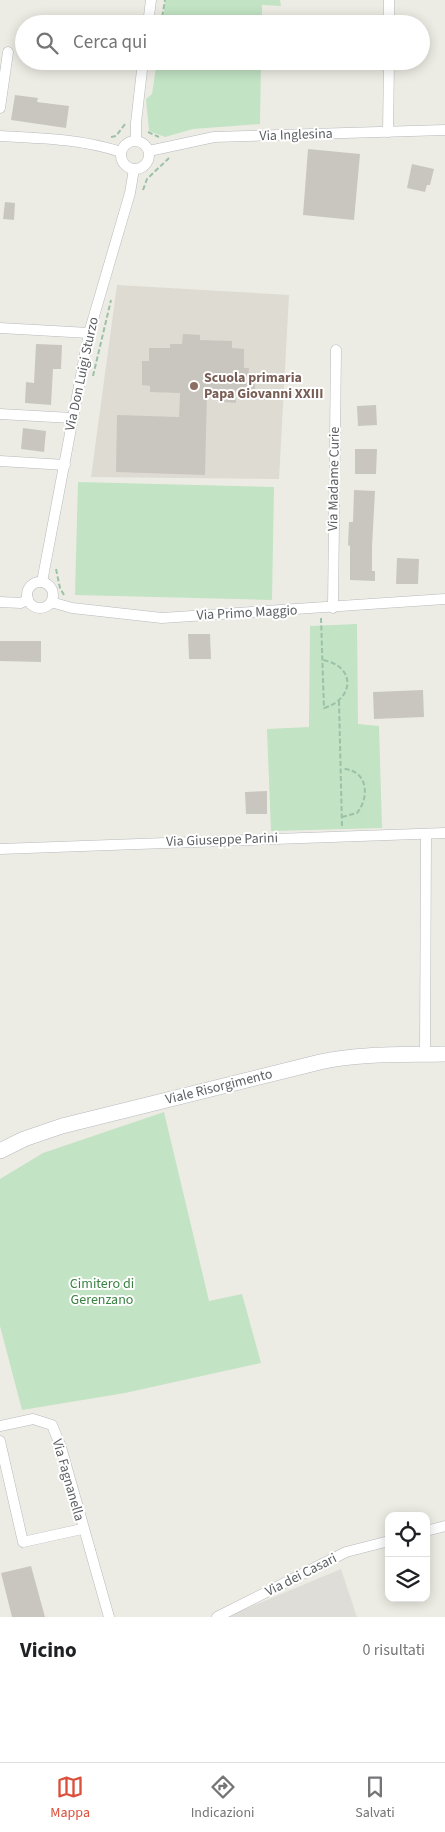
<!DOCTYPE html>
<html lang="it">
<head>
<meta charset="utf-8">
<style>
  :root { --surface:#fff; --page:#f6f6f6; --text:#202124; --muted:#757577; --line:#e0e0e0; --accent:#db503c }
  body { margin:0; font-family:"Source Sans 3",sans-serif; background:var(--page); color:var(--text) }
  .controls { position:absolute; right:15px; bottom:15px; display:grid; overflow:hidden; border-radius:10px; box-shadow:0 2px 12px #0003 }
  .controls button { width:45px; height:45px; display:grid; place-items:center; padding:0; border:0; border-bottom:1px solid var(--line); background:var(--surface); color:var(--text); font:25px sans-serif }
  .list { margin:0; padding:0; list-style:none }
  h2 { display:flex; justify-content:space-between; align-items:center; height:65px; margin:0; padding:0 20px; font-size:21px }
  h2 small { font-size:16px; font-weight:400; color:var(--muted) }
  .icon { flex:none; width:28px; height:28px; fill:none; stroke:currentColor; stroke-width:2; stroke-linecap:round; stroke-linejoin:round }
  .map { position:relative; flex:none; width:445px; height:1617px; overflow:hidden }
  .search { position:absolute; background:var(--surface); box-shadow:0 2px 12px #0003; left:15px; right:15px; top:15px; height:55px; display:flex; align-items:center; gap:12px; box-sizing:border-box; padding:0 18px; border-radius:28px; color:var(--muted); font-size:19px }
  .sheet { height:145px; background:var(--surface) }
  nav { display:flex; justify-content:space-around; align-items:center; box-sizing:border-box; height:70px; border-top:1px solid var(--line); background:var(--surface); font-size:14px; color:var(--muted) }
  nav a { display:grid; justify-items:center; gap:2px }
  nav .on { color:var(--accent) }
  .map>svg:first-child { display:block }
  .industrial { fill:#dfddd8 }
  .education { fill:#dddbd2 }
  .green { fill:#c2e3c4 }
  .building { fill:#c9c6c0 }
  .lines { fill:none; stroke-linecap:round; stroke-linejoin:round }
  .street-casing { stroke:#b6b9bd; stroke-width:11 }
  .secondary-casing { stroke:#b5b8bd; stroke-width:16 }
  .path { stroke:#9bc1a8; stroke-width:2; stroke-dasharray:5 2.5; stroke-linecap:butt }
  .street { stroke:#fff; stroke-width:10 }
  .secondary { stroke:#fff; stroke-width:15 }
  .education-dot { fill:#8d6e63; stroke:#fff; stroke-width:2 }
  .labels { text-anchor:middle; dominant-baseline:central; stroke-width:4; stroke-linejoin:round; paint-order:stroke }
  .street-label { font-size:14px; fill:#5c5f63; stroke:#fff }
  .education-label { font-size:14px; font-weight:bold; fill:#785e54; stroke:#fff; text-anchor:start }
  .park-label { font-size:14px; fill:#3c8243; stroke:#fff }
</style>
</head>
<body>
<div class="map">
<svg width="445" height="1617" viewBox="0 0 445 1617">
  <rect width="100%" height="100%" fill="#edece4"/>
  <path class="industrial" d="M341,1569l16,48h-129l12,-6z"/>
  <path class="education" d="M117,285l172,10 -10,184 -188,-2z"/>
  <g class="green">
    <path d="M165,0h115l1,6 -19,-1v19h-99z"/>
    <path d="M157,61h104l-1,63 -67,5 -28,8 -16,-6 -3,-32 6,-5z"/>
    <path d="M78,482l196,5 -2,113 -197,-5z"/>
    <path d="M357,624l1,100 21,2 3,102 -111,3 -4,-102 42,-2 1,-101z"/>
    <path d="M164,1112l45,189 33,-7 19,69 -136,30 -103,17 -22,-84v-147l43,-26z"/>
  </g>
  <g class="building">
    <path d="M15,95l23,3 -1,4 32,4 -3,22 -55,-8z"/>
    <path d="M308,149l52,5 -6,66 -51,-5z"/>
    <path d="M412,164l22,5 -4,16h-3l-2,7 -18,-4z"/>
    <path d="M5,202l10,1 -1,17 -11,-1z"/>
    <path d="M183,334l17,1v5l32,1v7l12,1v19h5l-1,15h7v13h-19v7l-12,-1v-8l-17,-1 -2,82 -89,-3 1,-57 62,2 1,-24 -30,-1v-6l-8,-1v-24h7v-13h21v-4h12z"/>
    <path d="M36,344l26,1 -1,24h-8l-2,36 -26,-2 1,-21 8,1z"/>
    <path d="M376,405l1,20 -19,1 -1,-20z"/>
    <path d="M23,428l23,3 -2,21 -23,-3z"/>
    <path d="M355,449h22l-1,25h-21z"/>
    <path d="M354,490l21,1 -3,56v24h3v10l-25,-1v-34l-2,-1 1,-23h4z"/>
    <path d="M397,558l22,1 -1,25h-22z"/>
    <path d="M188,634h22l1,25h-22z"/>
    <path d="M0,641h41v21l-41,-1z"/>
    <path d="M423,690l1,27 -50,2 -1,-27z"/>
    <path d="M267,791v23h-21l-1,-22z"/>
    <path d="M31,1566l14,51h-33l-11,-44z"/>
  </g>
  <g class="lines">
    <defs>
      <g id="street">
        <path d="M148,24l3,-24"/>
        <path d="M389,24v-24"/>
        <path d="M0,108l8,-56"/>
        <path d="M388,132l1,-71"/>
        <path d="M0,136c41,2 82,3 121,16"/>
        <path d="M136,140v-17l7,-62"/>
        <circle cx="135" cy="155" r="14"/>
        <path d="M149,151l65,-14 231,-7"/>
        <path d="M0,328l89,5"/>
        <path d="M0,414l72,4"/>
        <path d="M0,461l65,4"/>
        <path d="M42,582l47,-249 41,-140 4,-24"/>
        <circle cx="40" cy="595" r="13"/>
        <path d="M0,602l21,1 7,-4"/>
        <path d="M51,602l21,6 90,10 283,-19"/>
        <path d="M333,608l3,-258"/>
        <path d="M0,849l445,-16"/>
        <path d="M425,1054l1,-220"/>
        <path d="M0,1426l33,-7 19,6 9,22 48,170"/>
        <path d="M0,1441l23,101 59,-13"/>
        <path d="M426,1531l19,-5"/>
        <path d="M217,1617l129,-65 43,-11"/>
      </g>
      <path id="secondary" d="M0,1151l24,-12 38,-13 258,-64c42,-9 83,-7 125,-8"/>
    </defs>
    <use href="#street" class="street-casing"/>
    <use href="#secondary" class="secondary-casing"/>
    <g class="path">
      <path d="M161,24l4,-24"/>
      <path d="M148,132l11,5"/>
      <path d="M111,137l5,-1 9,-12"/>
      <path d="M143,190l4,-11 22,-21"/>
      <path d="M93,376l18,-76"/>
      <path d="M56,569l4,19 4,7"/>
      <path d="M321,618l3,90c31,-9 32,-43 -2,-48"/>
      <path d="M339,701l3,125"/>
      <path d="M342,817l15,-4c13,-16 11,-43 -14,-44"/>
    </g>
    <use href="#street" class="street"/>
    <use href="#secondary" class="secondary"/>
  </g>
  <circle class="education-dot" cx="194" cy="386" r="5"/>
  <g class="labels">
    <g class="street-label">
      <text transform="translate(296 135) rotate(-2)">Via Inglesina</text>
      <text transform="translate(82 374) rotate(-78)">Via Don Luigi Sturzo</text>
      <text transform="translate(334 479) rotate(-89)">Via Madame Curie</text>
      <text transform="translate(247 613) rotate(-3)">Via Primo Maggio</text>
      <text transform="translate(222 840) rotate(-2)">Via Giuseppe Parini</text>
      <text transform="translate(219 1087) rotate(-14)">Viale Risorgimento</text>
      <text transform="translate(68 1480) rotate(74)">Via Fagnanella</text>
      <text transform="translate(301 1575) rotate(-27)">Via dei Casari</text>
    </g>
    <g class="education-label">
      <text x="204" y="378">Scuola primaria<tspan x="204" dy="16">Papa Giovanni XXIII</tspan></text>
    </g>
    <g class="park-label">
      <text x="102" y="1284">Cimitero di<tspan x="102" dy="16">Gerenzano</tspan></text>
    </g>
  </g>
</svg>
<div class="controls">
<button><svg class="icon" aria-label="locate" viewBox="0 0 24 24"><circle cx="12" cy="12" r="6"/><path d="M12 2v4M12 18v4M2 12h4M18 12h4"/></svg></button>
<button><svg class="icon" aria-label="layers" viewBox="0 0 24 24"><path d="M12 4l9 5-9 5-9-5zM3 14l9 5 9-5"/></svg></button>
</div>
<div class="search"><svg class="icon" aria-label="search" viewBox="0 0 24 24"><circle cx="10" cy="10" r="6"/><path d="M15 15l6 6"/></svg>Cerca qui</div>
</div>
<section class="sheet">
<h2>Vicino<small>0 risultati</small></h2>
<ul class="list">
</ul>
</section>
<nav>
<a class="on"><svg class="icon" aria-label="map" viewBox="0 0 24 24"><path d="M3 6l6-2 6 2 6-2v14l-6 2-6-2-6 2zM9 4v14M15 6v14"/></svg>Mappa</a>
<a><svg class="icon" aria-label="directions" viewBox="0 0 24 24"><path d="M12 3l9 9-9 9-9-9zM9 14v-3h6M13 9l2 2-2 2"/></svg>Indicazioni</a>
<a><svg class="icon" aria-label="saved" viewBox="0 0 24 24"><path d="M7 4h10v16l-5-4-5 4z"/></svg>Salvati</a>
</nav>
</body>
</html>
